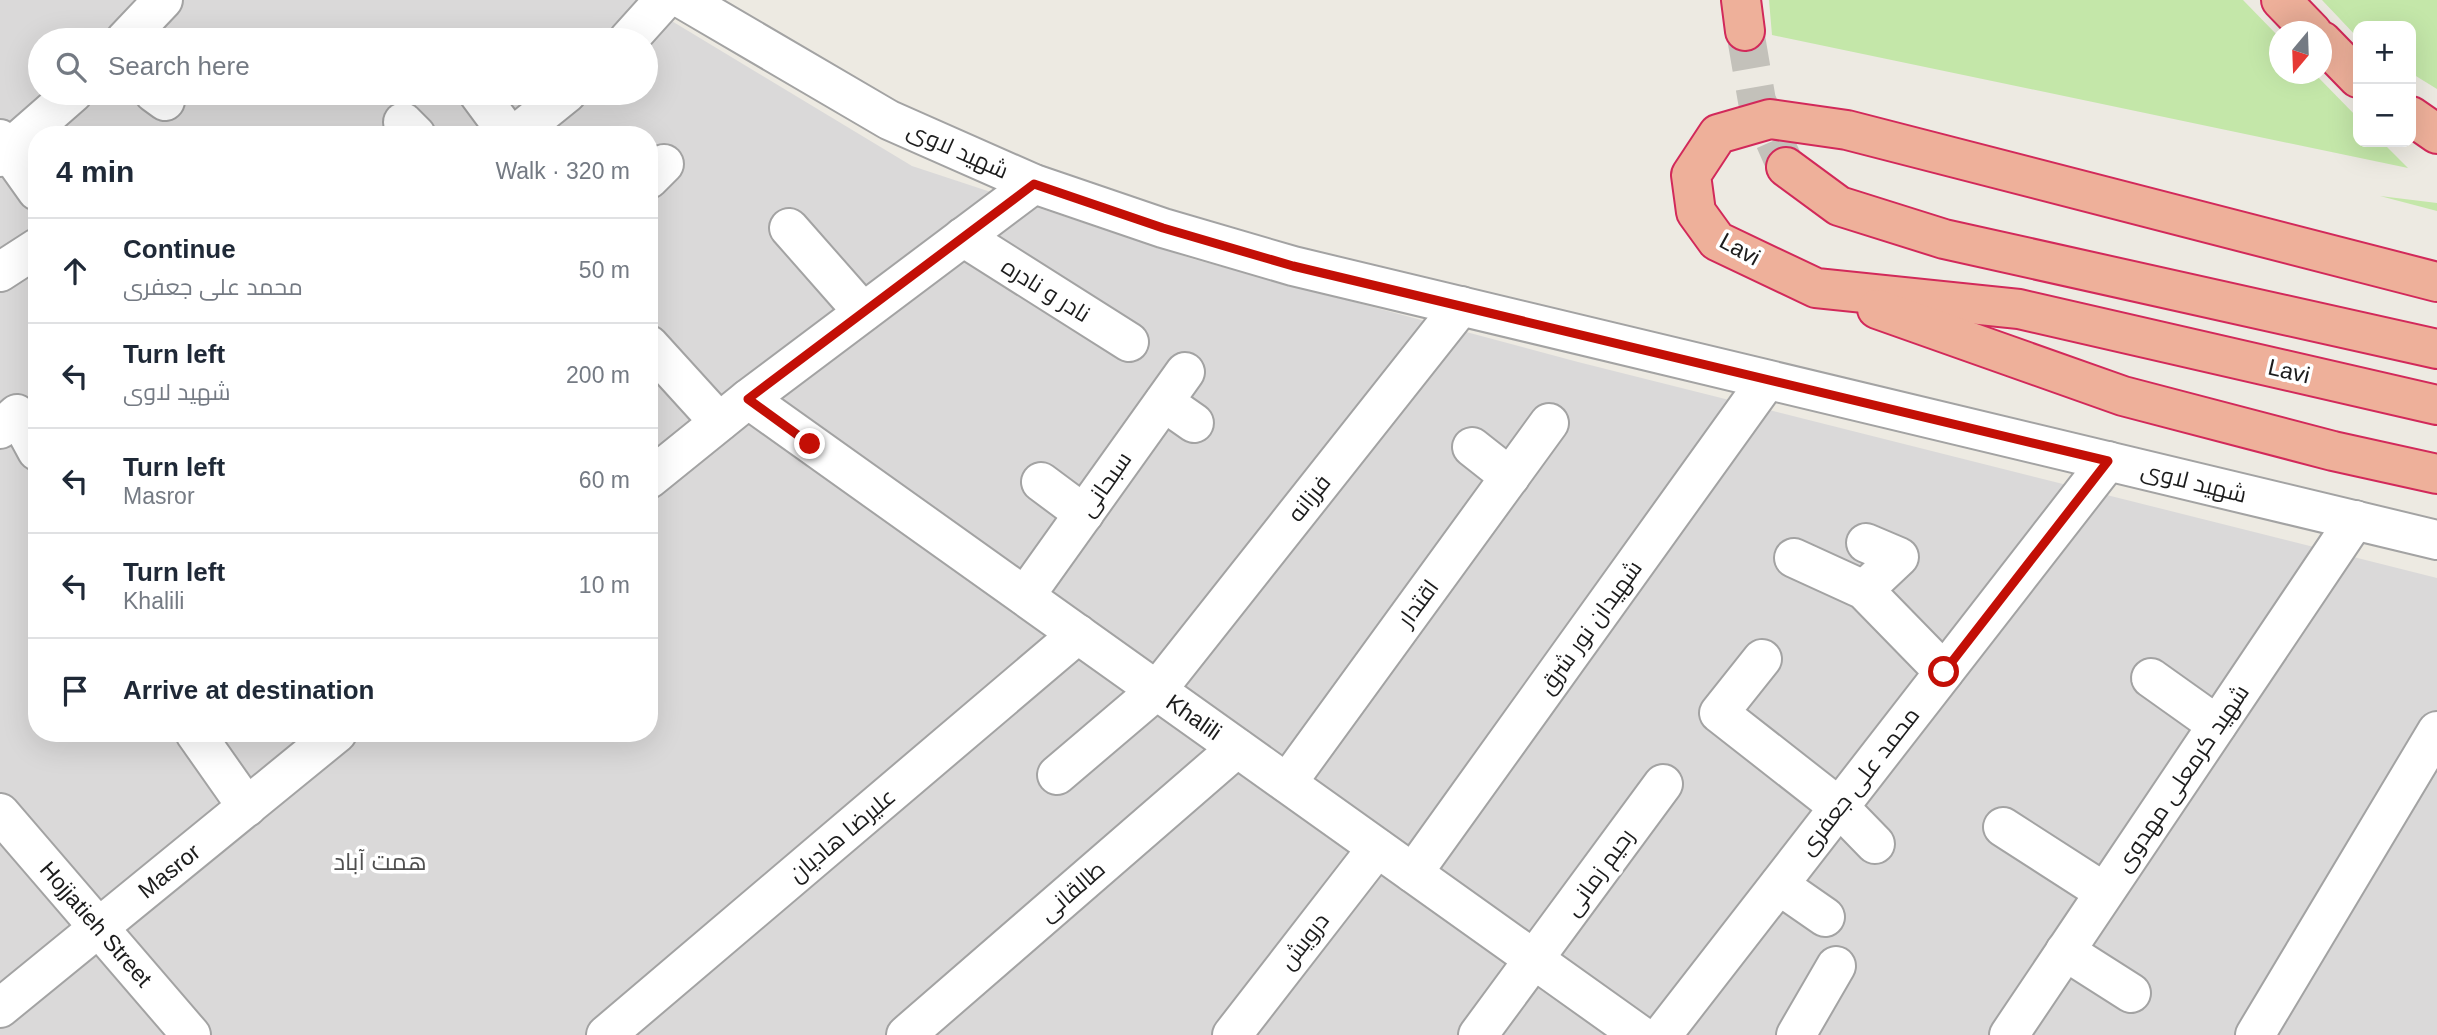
<!DOCTYPE html>
<html lang="en">
<head>
<meta charset="utf-8">
<style>
  :root { --surface:#fff; --page:#f2f2f3; --text:#1f2937; --muted:#747a83; --line:#e0e1e3 }
  body { margin:0; font-family:Helvetica,Cairo,sans-serif; background:var(--page); color:var(--text) }
  .controls { position:absolute; right:21px; top:21px; display:grid; overflow:hidden; border-radius:14px; box-shadow:0 7px 28px #0002 }
  .controls button { width:63px; height:63px; display:grid; place-items:center; padding:0; border:0; border-bottom:2px solid var(--line); background:var(--surface); color:var(--text); font:35px sans-serif }
  .compass { position:absolute; left:2269px; top:21px; width:63px; height:63px; border-radius:50%; background:var(--surface); box-shadow:0 7px 28px #0002; rotate:199deg }
  .stop { position:absolute; width:21px; height:21px; margin:-16px; border:5px solid #c30f06; border-radius:50%; background:#fff }
  .stop.end { background:#c30f06; border-color:#fff; box-shadow:0 2px 7px #0008 }
  .list { margin:0; padding:0; list-style:none }
  h2 { display:flex; justify-content:space-between; align-items:center; height:91px; margin:0; padding:0 28px; font-size:30px }
  h2 small { font-size:23px; font-weight:400; color:var(--muted) }
  .list li { display:grid; grid-template-columns:46px 1fr auto; gap:21px; align-items:center; box-sizing:border-box; height:105px; padding:0 28px; border-top:2px solid var(--line) }
  .list b { display:block; font-size:26px; white-space:nowrap }
  .list p { margin:0; font-size:23px; white-space:nowrap; color:var(--muted) }
  .list em { font-size:23px; font-style:normal; color:var(--muted) }
  .icon { flex:none; width:38px; height:38px; fill:none; stroke:currentColor; stroke-width:2; stroke-linecap:round; stroke-linejoin:round }
  .map { position:relative; flex:none; width:2437px; height:1035px; overflow:hidden }
  .search { position:absolute; background:var(--surface); box-shadow:0 7px 28px #0002; left:28px; top:28px; width:630px; height:77px; display:flex; align-items:center; gap:18px; box-sizing:border-box; padding:0 24px; border-radius:38px; color:var(--muted); font-size:26px }
  .panel { position:absolute; background:var(--surface); box-shadow:0 7px 28px #0002; left:28px; top:126px; width:630px; height:616px; border-radius:28px }
  .map>svg:first-child { display:block }
  .residential { fill:#dad9d9; fill-rule:evenodd }
  .grass { fill:#c4e7a9 }
  .lines { fill:none; stroke-linecap:round; stroke-linejoin:round }
  .trunk-tunnel { stroke:#c3c1ba; stroke-width:38; stroke-dasharray:38 19; stroke-linecap:butt }
  .minor-casing { stroke:#a3a3a3; stroke-width:42 }
  .tertiary-casing { stroke:#a3a3a3; stroke-width:42 }
  .trunk-casing { stroke:#d2295a; stroke-width:42 }
  .minor { stroke:#fff; stroke-width:38 }
  .tertiary { stroke:#fff; stroke-width:38 }
  .trunk { stroke:#eeb09a; stroke-width:38 }
  .route { stroke:#c30f06; stroke-width:9 }
  .labels { text-anchor:middle; dominant-baseline:central; stroke-width:7; stroke-linejoin:round; paint-order:stroke }
  .street-label { font-size:23px; fill:#1c1c1c; stroke:#fff }
  .neighbourhood-label { font-size:24px; fill:#4f4f4f; stroke:#fff }
</style>
</head>
<body>
<div class="map">
<svg width="2437" height="1035" viewBox="0 0 2437 1035">
  <rect width="100%" height="100%" fill="#edeae2"/>
  <path class="residential" d="M0,0h637l275,166 281,93 385,103 859,216v457h-2437zM40,40h606v53h-606zM37,135h612v598h-612z"/>
  <g class="grass">
    <path d="M1769,0h474l36,37 1,37h35l43,44v24h24l26,26 -636,-133z"/>
    <path d="M2322,0h115v89l-26,-16v-47h-53v12z"/>
    <path d="M2380,196l57,7v8z"/>
  </g>
  <g class="lines">
    <path class="trunk-tunnel" d="M1745,31l12,70 29,66"/>
    <defs>
      <g id="minor">
        <path d="M125,40l38,-40"/>
        <path d="M628,40l36,-40"/>
        <path d="M154,93l11,8"/>
        <path d="M478,93l31,42"/>
        <path d="M403,122l13,13"/>
        <path d="M515,135l52,-42"/>
        <path d="M0,139l37,52"/>
        <path d="M0,157l73,-64"/>
        <path d="M649,179l15,-15"/>
        <path d="M789,228l74,84"/>
        <path d="M963,237l166,105"/>
        <path d="M0,272l37,-24"/>
        <path d="M649,345l70,77"/>
        <path d="M1164,402l30,21"/>
        <path d="M0,429l17,-15 20,37"/>
        <path d="M1472,447l38,30"/>
        <path d="M1041,482l43,32"/>
        <path d="M1794,558l70,32 80,82"/>
        <path d="M1864,590l35,-33 -33,-14"/>
        <path d="M1025,596l160,-224"/>
        <path d="M1762,659l-43,54 120,94 36,37"/>
        <path d="M2151,678l66,47"/>
        <path d="M195,733l52,74"/>
        <path d="M1057,775l100,-85 304,-384"/>
        <path d="M1287,783l262,-360"/>
        <path d="M2003,827l101,65"/>
        <path d="M1413,873l354,-493"/>
        <path d="M1779,885l46,32"/>
        <path d="M2065,951l66,42"/>
        <path d="M606,1035l472,-401"/>
        <path d="M906,1035l331,-287"/>
        <path d="M1232,1035l145,-187"/>
        <path d="M1478,1035l185,-251"/>
        <path d="M1662,1035l446,-574"/>
        <path d="M1796,1035l40,-69"/>
        <path d="M2009,1035l346,-515"/>
        <path d="M2255,1035l182,-304"/>
      </g>
      <g id="tertiary">
        <path d="M684,0l205,120 145,64 129,44 130,38 1144,274"/>
        <path d="M748,399l892,636"/>
        <path d="M649,479l99,-80 286,-215"/>
        <path d="M0,813l191,222"/>
        <path d="M0,1008l337,-275"/>
      </g>
      <g id="trunk">
        <path d="M1741,0l4,31"/>
        <path d="M2281,0l31,32"/>
        <path d="M2322,41l36,37"/>
        <path d="M2411,116l26,18"/>
        <path d="M1786,167l53,39 105,33 493,110"/>
        <path d="M2437,282l-590,-152 -77,-11 -52,15 -27,41 5,37 21,29 99,47 203,21 418,96"/>
        <path d="M1877,309l246,87 210,55 104,23"/>
      </g>
    </defs>
    <use href="#minor" class="minor-casing"/>
    <use href="#tertiary" class="tertiary-casing"/>
    <use href="#trunk" class="trunk-casing"/>
    <use href="#minor" class="minor"/>
    <use href="#tertiary" class="tertiary"/>
    <use href="#trunk" class="trunk"/>
  </g>
  <g class="lines">
    <path class="route" d="M810,444l-62,-45 286,-215 129,44 130,38 815,195 -164,211"/>
  </g>
  <g class="labels">
    <g class="street-label">
      <text transform="translate(958 150) rotate(24)">شهید لاوی</text>
      <text transform="translate(1740 249) rotate(29)">Lavi</text>
      <text transform="translate(1046 290) rotate(32)">نادر و نادره</text>
      <text transform="translate(2289 371) rotate(13)">Lavi</text>
      <text transform="translate(2194 482) rotate(14)">شهید لاوی</text>
      <text transform="translate(1105 484) rotate(-55)">سبحانی</text>
      <text transform="translate(1309 498) rotate(-51)">فرزانه</text>
      <text transform="translate(1418 603) rotate(-54)">اقتدار</text>
      <text transform="translate(1590 627) rotate(-54)">شهیدان نور شرق</text>
      <text transform="translate(1194 717) rotate(35)">Khalili</text>
      <text transform="translate(2182 778) rotate(-56)">شهید کرمعلی مهدوی</text>
      <text transform="translate(1859 781) rotate(-52)">محمد علی جعفری</text>
      <text transform="translate(842 835) rotate(-40)">علیرضا هادیان</text>
      <text transform="translate(169 871) rotate(-39)">Masror</text>
      <text transform="translate(1599 872) rotate(-54)">رحیم زمانی</text>
      <text transform="translate(1072 891) rotate(-41)">طالقانی</text>
      <text transform="translate(96 924) rotate(49)">Hojjatieh Street</text>
      <text transform="translate(1304 941) rotate(-52)">درویش</text>
    </g>
    <g class="neighbourhood-label">
      <text x="380" y="861">همت آباد</text>
    </g>
  </g>
</svg>
<div class="controls">
<button>+</button>
<button>−</button>
</div>
<svg class="compass" viewBox="-18 -18 36 36"><path d="M0-13l5 13h-10z" fill="#e53935"/><path d="M0 13l5-13h-10z" fill="#747a83"/></svg>
<div class="stop" style="left:1944px;top:672px"></div>
<div class="stop end" style="left:810px;top:444px"></div>
<div class="search"><svg class="icon" aria-label="search" viewBox="0 0 24 24"><circle cx="10" cy="10" r="6"/><path d="M15 15l6 6"/></svg>Search here</div>
<section class="panel">
<h2>4 min<small>Walk · 320 m</small></h2>
<ul class="list">
<li><svg class="icon" aria-label="ahead" viewBox="0 0 24 24"><path d="M12 20V5M6 11l6-6 6 6"/></svg><div><b>Continue</b><p>محمد علی جعفری</p></div><em>50 m</em></li>
<li><svg class="icon" aria-label="left" viewBox="0 0 24 24"><path d="M17 20v-9H6M10 6l-5 5 5 5"/></svg><div><b>Turn left</b><p>شهید لاوی</p></div><em>200 m</em></li>
<li><svg class="icon" aria-label="left" viewBox="0 0 24 24"><path d="M17 20v-9H6M10 6l-5 5 5 5"/></svg><div><b>Turn left</b><p>Masror</p></div><em>60 m</em></li>
<li><svg class="icon" aria-label="left" viewBox="0 0 24 24"><path d="M17 20v-9H6M10 6l-5 5 5 5"/></svg><div><b>Turn left</b><p>Khalili</p></div><em>10 m</em></li>
<li><svg class="icon" aria-label="arrive" viewBox="0 0 24 24"><path d="M6 21V4h12l-3 4 3 4H6"/></svg><div><b>Arrive at destination</b></div></li>
</ul>
</section>
</div>
</body>
</html>
